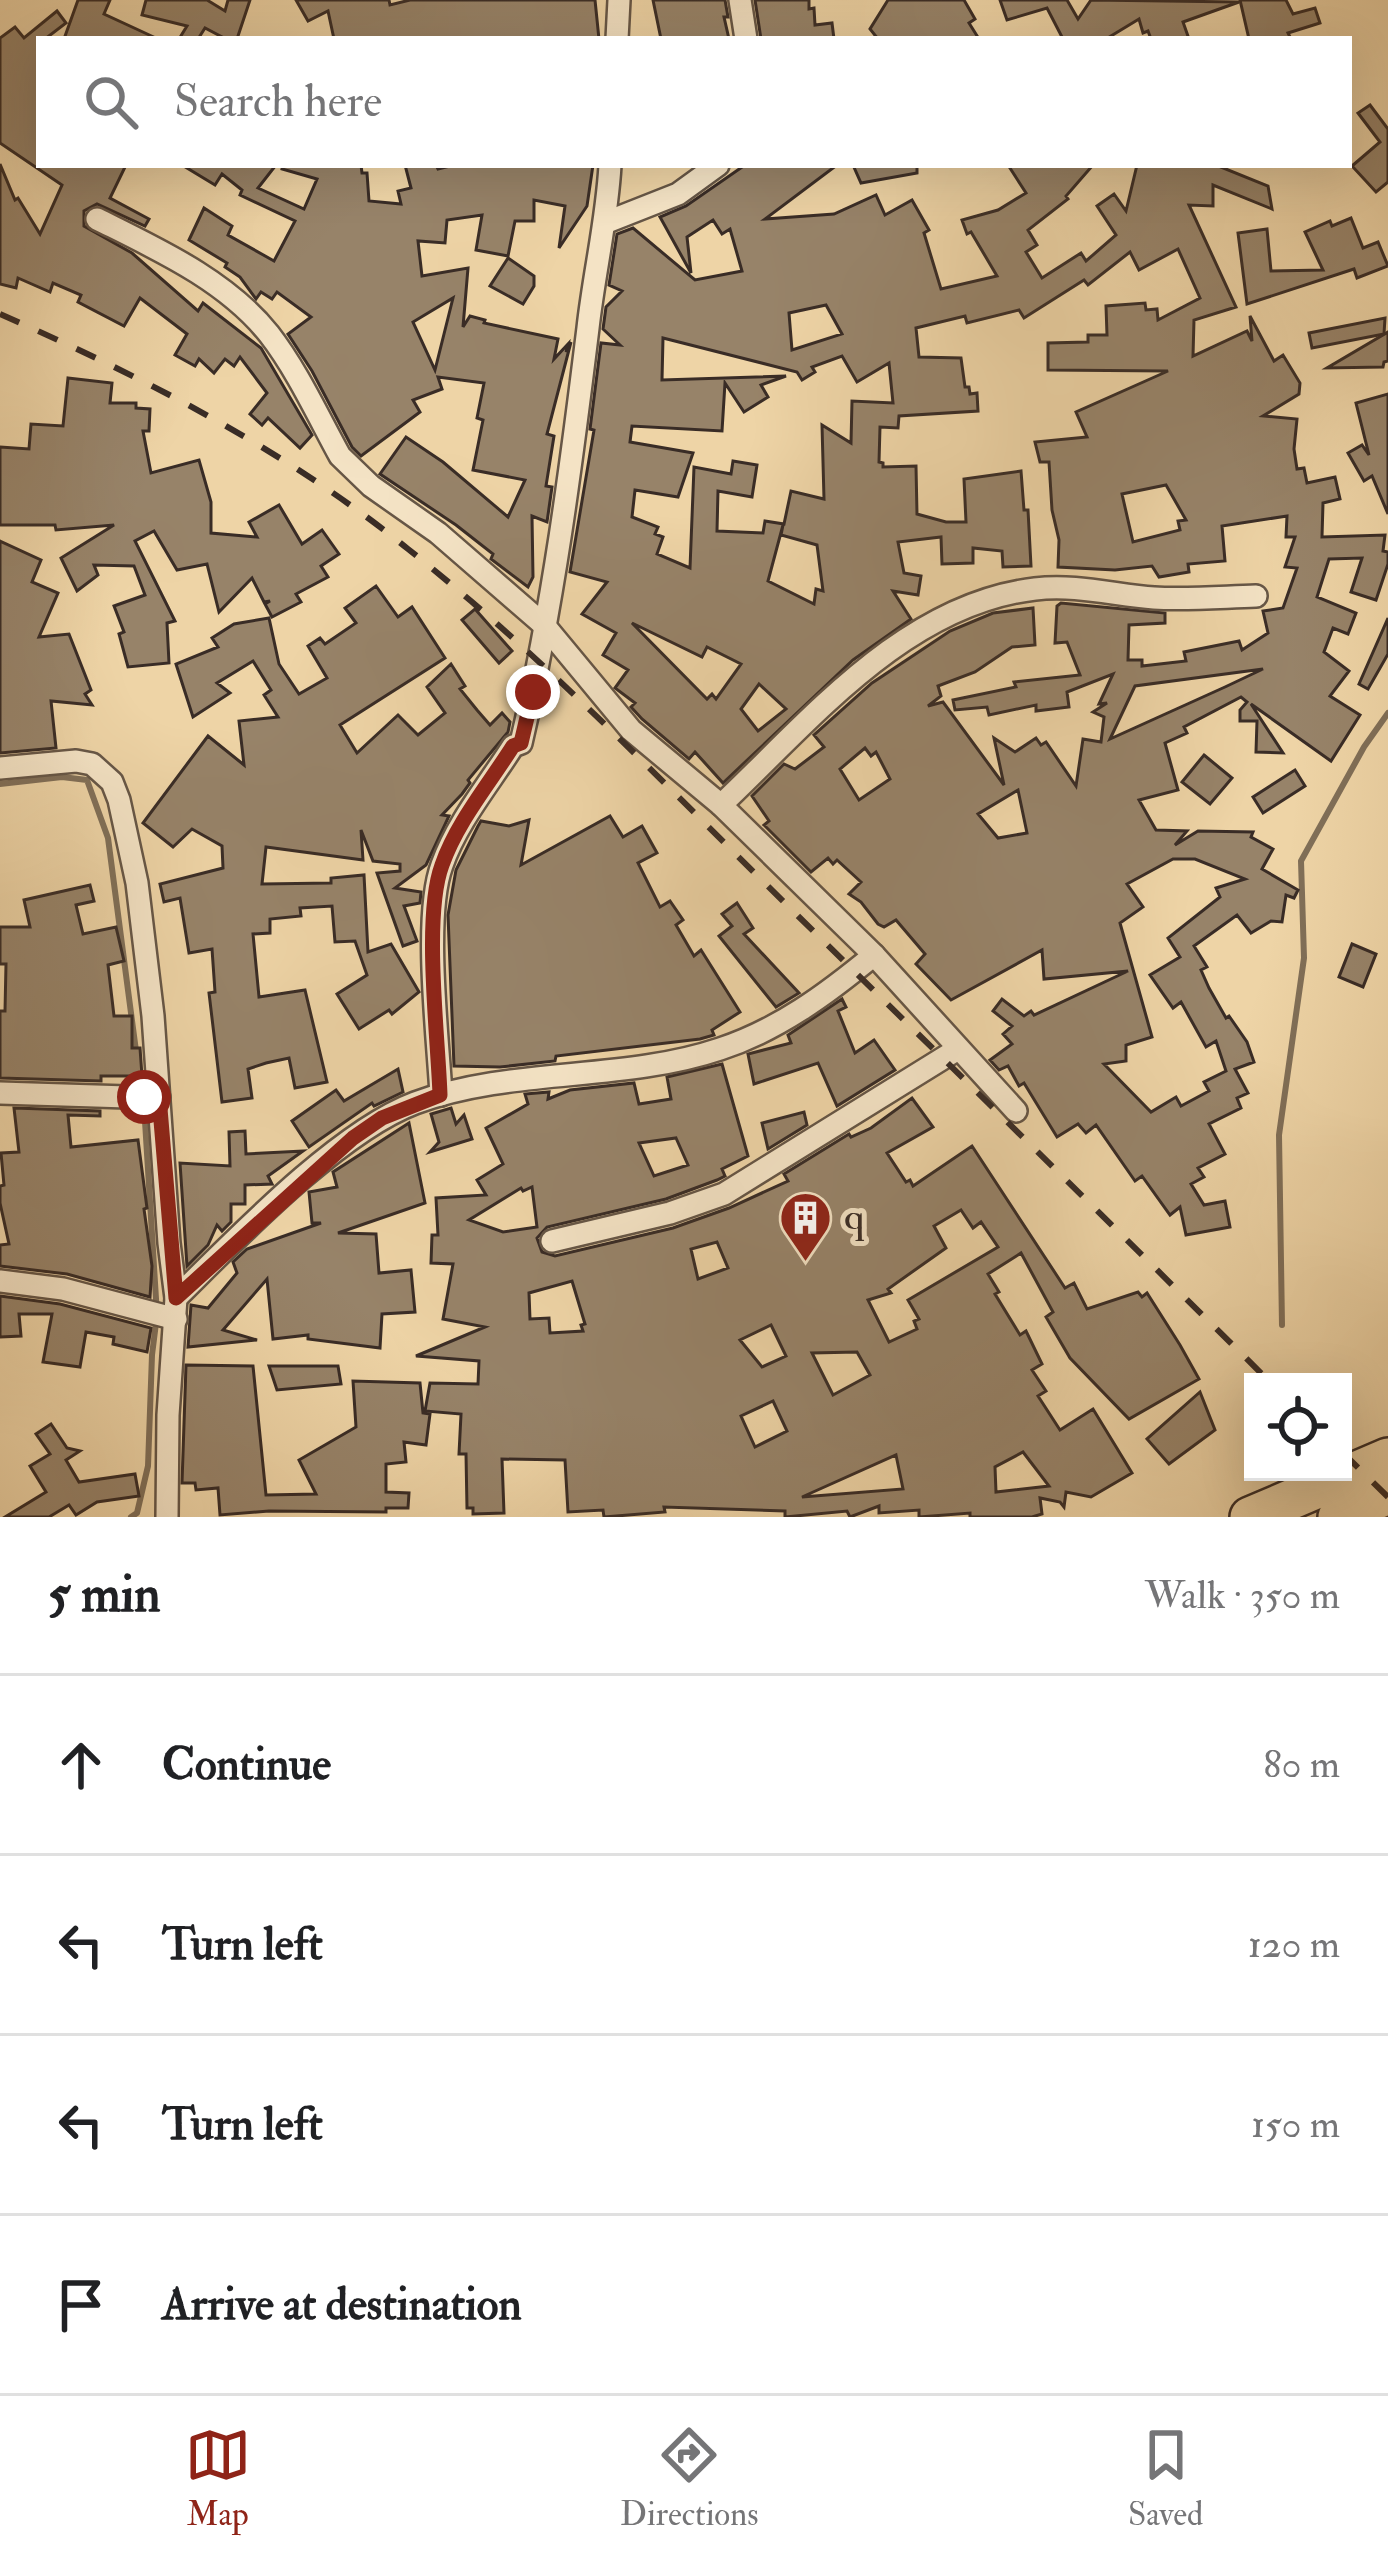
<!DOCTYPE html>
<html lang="en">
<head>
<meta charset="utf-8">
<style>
  :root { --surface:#fff; --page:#f2f2f2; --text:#202124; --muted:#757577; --line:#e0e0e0; --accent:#8f2418 }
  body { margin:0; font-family:"IM FELL Double Pica",serif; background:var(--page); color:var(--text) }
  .controls { position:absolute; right:36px; bottom:36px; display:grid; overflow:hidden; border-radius:0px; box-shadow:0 12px 48px #0002 }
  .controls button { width:108px; height:108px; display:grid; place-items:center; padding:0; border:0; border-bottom:3px solid var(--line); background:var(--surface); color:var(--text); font:60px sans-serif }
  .stop { position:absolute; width:36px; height:36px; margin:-27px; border:9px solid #8f2418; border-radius:50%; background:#fff }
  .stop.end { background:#8f2418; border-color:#fff; box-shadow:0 3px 12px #0008 }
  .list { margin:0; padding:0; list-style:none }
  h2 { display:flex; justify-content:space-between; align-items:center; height:156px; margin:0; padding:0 48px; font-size:51px }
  h2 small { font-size:39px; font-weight:400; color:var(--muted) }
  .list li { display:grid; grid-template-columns:78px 1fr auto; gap:36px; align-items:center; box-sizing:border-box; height:180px; padding:0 48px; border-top:3px solid var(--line) }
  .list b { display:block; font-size:45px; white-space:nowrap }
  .list em { font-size:39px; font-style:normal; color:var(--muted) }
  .icon { flex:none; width:66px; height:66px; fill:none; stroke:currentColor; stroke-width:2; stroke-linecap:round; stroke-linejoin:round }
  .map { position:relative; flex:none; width:1388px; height:1517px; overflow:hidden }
  .search { position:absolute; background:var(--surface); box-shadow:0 12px 48px #0002; left:36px; right:36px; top:36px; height:132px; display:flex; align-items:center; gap:30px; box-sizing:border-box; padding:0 42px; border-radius:0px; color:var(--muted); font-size:45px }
  .sheet { height:876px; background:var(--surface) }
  nav { display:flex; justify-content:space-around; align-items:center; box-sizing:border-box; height:168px; border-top:3px solid var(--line); background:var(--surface); font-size:33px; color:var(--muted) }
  nav a { display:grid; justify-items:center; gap:6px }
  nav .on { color:var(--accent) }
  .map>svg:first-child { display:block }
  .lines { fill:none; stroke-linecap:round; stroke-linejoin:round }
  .stream { stroke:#806f58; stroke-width:6 }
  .building { fill:#978369; stroke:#392c26; stroke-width:3; fill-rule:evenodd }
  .street-casing { stroke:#665646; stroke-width:26 }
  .highway-casing { stroke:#392c26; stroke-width:44 }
  .street { stroke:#f4e3c5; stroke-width:21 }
  .highway { stroke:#eed4a6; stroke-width:39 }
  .rail { stroke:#392c26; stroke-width:6; stroke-dasharray:21 21; stroke-linecap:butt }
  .route { stroke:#8f2418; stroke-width:15 }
  .labels { text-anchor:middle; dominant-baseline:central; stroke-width:10; stroke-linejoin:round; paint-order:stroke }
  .poi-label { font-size:39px; fill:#392c26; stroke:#f4e3c5; text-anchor:start }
</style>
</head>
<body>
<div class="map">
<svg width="1388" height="1517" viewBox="0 0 1388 1517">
  <rect width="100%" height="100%" fill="#eed4a6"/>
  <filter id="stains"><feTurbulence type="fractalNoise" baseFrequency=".00167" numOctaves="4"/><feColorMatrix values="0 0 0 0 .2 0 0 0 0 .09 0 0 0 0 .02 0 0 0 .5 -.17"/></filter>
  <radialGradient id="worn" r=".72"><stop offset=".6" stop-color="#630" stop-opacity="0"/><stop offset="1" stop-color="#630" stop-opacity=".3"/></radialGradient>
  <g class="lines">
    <g class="stream">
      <path d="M0,784l62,-7 25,3 21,58 28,213"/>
      <path d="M1282,1325l-3,-190 25,-177 -3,-97 63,-114 24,-34"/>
      <path d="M131,1517l6,-4 11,-47 4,-111 5,-40 -13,-210"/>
    </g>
  </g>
  <g class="building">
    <path d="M78,0h32l-6,14 54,25h-94z"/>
    <path d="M146,0h61l18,11 3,-11h22l-13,39h-11l-21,-11 -7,11h-19l8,-13 -45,-11z"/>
    <path d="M296,0h93l1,5 20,-5h185l4,39h-265l-6,-28 -20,10z"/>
    <path d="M653,0h72l3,17h-4l5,22h-68z"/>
    <path d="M755,0h54v9l5,-1 1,17 17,-2 2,16h-73z"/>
    <path d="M888,0h76l11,19 -6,4 10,16h-101l-8,-10z"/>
    <path d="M1000,0h67l11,19 13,-19 148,2 -56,20 6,17h-38l-3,-8 -5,2 -4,-14 -33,20h-43l-16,-31 -40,12z"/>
    <path d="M1240,0h46l7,14 22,-6 5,15 -32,10 3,6h-42z"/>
    <path d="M57,11l9,12 -21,16h-6v126h87l-16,33 39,21 -4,7 -48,-22 -13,7v15l48,27 66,58 5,-8 58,45 51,87 -12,13 -32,-30 -6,7 -12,-11 17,-21 -27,-36 -6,9 -9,-7 -11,14 -15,-14 -4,7 -20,-11 12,-21 -47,-36 -16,28 -46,-24 3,-7 -28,-12 -3,9 -32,-14 -2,10 -16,-4v-120l15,36 3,-2 22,36 22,-49 -62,-42v-105l15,-11 9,11z"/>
    <path d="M1370,105l18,24v53l-12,10 -24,-26 28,-24 -22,-29z"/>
    <path d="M182,165h94l-18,23 46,21 13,-30 -35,-10 1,-4h78l1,8h5l2,28 32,3 -3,-13 13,-3 -6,-23h31l2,4 16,-4h139l-6,41 -28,42 6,-42 -31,-6v21h-19l-7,35 -32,-6 6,-35 -35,5 -2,23 -27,-2 4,35 46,-8 -5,59 7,-11 15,4 -1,3 74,16 -4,20 14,-15 -2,8 5,-10 -24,92 7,2 -8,50 6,1 -5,35 -15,-6 1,61 -5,10 -37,-28 2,-5 -37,-29 -76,-51 26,-37 37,25 65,55 17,-37 -52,-10 10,-50 -6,-2 7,-35 -46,-6 4,12 -29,11 7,12 -59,44 -9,-9 -40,-76 -24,-37 23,-17 -34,-25 -5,7 -11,-7 -5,7 -16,-22 -15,-10 2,-4 -38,-23 15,-32 28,18 -4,9 46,26 21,-40 -55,-26 2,-5 -20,-16 -7,11zM453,298l-18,72 -22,-48z"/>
    <path d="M745,165h92l-72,54 69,-5 42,-19 9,20 27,-15 17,30 -5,3 17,56 56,-13 -26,-44 -4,2 -5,-14 36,-10 28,-17 -18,-28h85l-27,31 2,3 -40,31 9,15 -11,7 16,26 39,-25 5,8 30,-26 -19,-29 17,-12 12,17 11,-46h79l52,21 4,23 -59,-24v21l-24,-1 47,102 -42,13 -1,36 54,-25 5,10 -2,-25 24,45 9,-6 17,28 -1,11 -36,22 34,3 -3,30 3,20 7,-1 3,15 28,-6 5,22 -17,4 -1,34 63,-2 -2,16 5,1v12l-12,36 -25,-8 11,-34 -33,1 -12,38 39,16 -8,21 -15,-6 -9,24 25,19 -19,25 30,19 -29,46 -80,-57 32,49 -27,-1 1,-31h-17v-11l7,-8 -6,-5 -57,30 3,6 -22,10 13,47 -39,10 17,30 31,1 -12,14 23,-14 55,1 -2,5 22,12 -11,20 36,21 -4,8 -8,-3 -4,27 -11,-1 -20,12 -14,-18 -43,31 13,21 -6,3 8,18 17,30 3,-2 18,26 7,20 -19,7 13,24 -11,5 4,10 -32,16 16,30 -27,14 6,9 -13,7 13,21 21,-4 5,26 -44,8 -6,-28 -10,8 -28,-39 -7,5 -39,-56 -10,8 -8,-9 -21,13 -33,-54 -5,3 -11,-20 -9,4 -9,-10 22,-16 -9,-10 9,-8 -19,-15 9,-12 22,17 7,-5 3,4 94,-44 -84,8 -2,-29 -91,50 -35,-36 9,-10 -29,-34 -12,7 -6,-3 -17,-22 -12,-8 12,-12 -24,-22 -4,4 -5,-6 -17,14 -47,-47 5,-4 -17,-25 32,-32 11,5 29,-22 -10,-12 58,-52 78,-52 43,-18 40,-5 2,37 -23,2 -37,25 -37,14 3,10 -13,10 15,-4 61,83 -10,-47 21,14 21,-14 5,7 5,-3 30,44 7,-47 18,3 3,-25 -11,-5 14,-9 -8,1 14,-30 -46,18 2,15 -33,4v-6l-47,10 -2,-8 -32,3 -2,-10 63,-13 -2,-5 66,-7 -13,-33 -12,1 2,-37 4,-3 104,10v10l-36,2 -1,35h14v6l44,-5 -2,-9 55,-11 3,9 26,-17 -5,-22 20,-3 14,-40 -12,-1 10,-30h-9l1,-21 -65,10 3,35 -37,3 1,8 -30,5 -7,-11 -37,4 -57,-3 1,-27 -7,-30 -3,-48h-9l-5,-20 52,-5 -11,-25 92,-41 -120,-1v-27l40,-1v-7h19l-1,-29 39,-3 1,7 11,-1 1,11 42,-22 -22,-49 -39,21 -9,-18 -42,33 -4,-5 -60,38 -5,-8 -52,13 -2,-7 -49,12 3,29 42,1 4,29h4l1,7 7,-1 1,18 -79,5 -1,12 -18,-1 -1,35 4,1v4l33,-1 1,48 29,8h20l-2,-43 57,-8 3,39h4l3,56 -28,1 -1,-16 -29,-3v15l-31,1 -1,-27 -43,5 6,31 17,3 -3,19 -25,-4 18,28 -58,41 -130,123 -28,-31 -6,7 -47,-40 -11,-12 4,-4 -20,-15 13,-18 -25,-15 13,-22 -34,-19 25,-32 -37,-10 24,-142 -4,-1 11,-86 19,2 -17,-16 3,-22 16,-16 -13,-6 8,-51 16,-6 62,52 47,-9 -12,-42 -8,5 -9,-14 -26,17 4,36 -31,-56 26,-11zM826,305l16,29 -50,16 -3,-37zM663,338l134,34 5,8 13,-8 -3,-5 30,-11 15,26 32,-19 4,40 -41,-2 -1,42 -29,-18 2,74 -33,-8 -7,33 -19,-3 -2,12 -46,-2 1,-40 34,6 5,-32 -24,-4 -2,13 -37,-7 -4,101 -33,-14 6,-17 -8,-3 3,-7 -26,-10 3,-27 43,7 15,-44 -63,-11 2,-16 90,5 3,-48 19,29 24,-15 -7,-12 25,-9 -124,4zM1166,485l20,35 -8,1 2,9 -47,12 -11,-48zM783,525l-2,10 36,10 6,46 -7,-2 -2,15 -46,-23zM632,623l70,34 5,-10 34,17 -25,35 -4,-5 -5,5zM1263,669l-38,18 -115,52 25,-53zM759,684l27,25 -28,22 -17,-22zM865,748l6,8 5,-4 14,27 -31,21 -19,-31zM1018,790l9,43 -29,5 -20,-24zM1173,859h22l50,20 -29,9 4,9 -52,41 12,19 -30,18 23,33 8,-6 25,45 10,-6 10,30 -22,11 5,9 -28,15 -5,-9 -25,15 -47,-48 22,-3v-16l26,-8 -32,-114 23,-16 -16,-23z"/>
    <path d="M853,165h64v8l-56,10z"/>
    <path d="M1351,218l12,30 15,-6 10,24 -31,12 -3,-9 -107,35 -9,-71 29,-4 4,42 52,-1 -18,-38 25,-11 2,5z"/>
    <path d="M508,258l26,18v10l-11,18 -33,-18z"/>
    <path d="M1385,318l-1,16 -72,14 -3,-15z"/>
    <path d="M1388,332v29l-4,1 -1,5 -56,1z"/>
    <path d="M68,378l44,5 -2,20h26v5l14,1 -1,22h-6l8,42 48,-13 12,42v31l46,4 -8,-15 30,-17 23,39 20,-14 17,24 -18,12 7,11 -32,17 5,8 -29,15 -7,-13 5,-3 -6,1 -12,-24 -33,34 -12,-48 -30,6 -23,-39 -19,10 40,80 -8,2 2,40 -41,4 -9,-33 5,-2 -10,-26 31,-11 -11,-29 -40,-1 4,10 -21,16 -16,-33 53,-33 -58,5 -1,-5h-55v-78l29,2 2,-25 32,2z"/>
    <path d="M1388,394v120l-16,-38 -8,5 -16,-28 14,-8 7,10 -13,-52z"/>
    <path d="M0,541l41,19 -9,22 26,11 -19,44 30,-3 22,56 -6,4 7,11 -41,-4 5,47 -56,5z"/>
    <path d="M376,586l22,31 14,-10 33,51 -105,67 17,28 41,-38 20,20 27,-22 -18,-26 24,-23 14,22 -5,3 17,21 13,15 12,-12 8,9 -2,10 -40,48 2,3 -8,11 -20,21 7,1 -23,49 -31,23 26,4 -1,11 -16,3 13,35 -14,5 -26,-73 23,-2v-7l-27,-3 -12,-31 2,30 -97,-13 -4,37 69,-1v-5l33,-3 4,77 23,-8 28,48 -27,22 -3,-4 -30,19 -22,-35 30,-19 -12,-34 -20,1 -3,-36 -32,2 1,8 -31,3v14l-17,1 6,63 46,-7 22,92 -32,6 -6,-30 -23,5 -18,6 4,29 -30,4 -13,-109 6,-1 -3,-43 -23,4 -9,-55 -16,4 -4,-18 63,-16 -1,-22 -30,-17 -19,18 -30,-24 65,-87 36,29 -5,-44 39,-4 -14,-22 7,-5 -18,-29 -36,22 13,10 -37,24 -17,-53 42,-17 -6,-9 22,-14 35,-6 10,46 20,30 28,-16 -19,-32 12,-8 5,6 31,-21 -11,-15z"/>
    <path d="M475,609l37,42 -13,12 -37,-43z"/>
    <path d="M1388,618v36l-20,35 -9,-5z"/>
    <path d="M1204,755l28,23 -22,26 -28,-22z"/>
    <path d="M1295,770l10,16 -42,27 -10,-16z"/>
    <path d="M610,816l13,21 19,-11 15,27 -19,10 22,44 10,-6 13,19 -7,5 18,31 7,-6 39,62 -28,18 2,5 -14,4 -144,17 -1,5 -55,6 -46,-1 -6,-151 8,-45 22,-44 3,-5 28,5 20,-6 -8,45z"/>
    <path d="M90,885l4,16 -18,4 7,29 33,-7 8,34 -16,4 6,51h18v32h8l2,28h-41v5l-101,-3v-67h5l1,-47h-6v-37h30l-6,-27z"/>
    <path d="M737,903l16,25 -9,6 55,59 -23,14 -57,-71 13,-10 -10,-12z"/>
    <path d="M1352,944l24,10 -13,33 -24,-10z"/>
    <path d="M842,999l4,8 -8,4 17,42 19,-13 21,30 -58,36 -19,-43 -64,21 -6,-30 43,-11 -3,-8z"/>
    <path d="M722,1064l26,92 -26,13 3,7 -8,4 -51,19 -119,28 -10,11 5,14 13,4 118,-28 56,-20 59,-27 -4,-7 65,-40 2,3 20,-9 41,-30 21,29 -46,26 19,29 4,-2 3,6 59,-40 93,142 9,-5 13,26 51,-17 4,5 5,-4 33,52 19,34 -70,40 -59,-61 -24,-41 7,-5 -32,-59 -33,21 11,18 -4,2 25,41 6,-4 16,33 -10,6 14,21 -8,5 22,34 33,-21 39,64 -41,24 -25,-5 -2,15 -4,-5 -20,-4 2,16 -10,3h-62v-4l-51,4v-7l-40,3v-7l-29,11 -3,-6 -62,6v-6l-121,-4 1,5 -61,5 -1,-7 -35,2 -3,-52 -63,-1 2,54 -31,1v-6h-6l-1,-54h-7l2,-40 -36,-3 5,-28 48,1 1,-23 -63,-5 69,-29 -42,-8 10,-55 -22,-1 1,-28h6l-2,-37 50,-3 -9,-15 26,-16 -17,-36 42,-24 -3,-10 24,-2 -1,7 22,-9 64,-7 5,21 32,-5 -4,-22zM676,1138l12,27 -34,11 -15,-33zM532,1187l5,40 -34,5 -34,-12 52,-32 2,3zM961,1210l12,18 8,-6 17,25 -90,53 11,19 -5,2 3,8 -28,13 -21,-42 23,-7 -3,-4 58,-41 -12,-22zM717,1242l11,26 -30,11 -7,-30zM572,1281l13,43 -4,1 2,6 -33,2 -1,-15 -19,1 -1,-26zM771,1325l15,31 -24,11 -22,-27zM857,1352l13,23 -37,20 -21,-42zM773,1401l14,30 -32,16 -14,-31zM1023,1452l26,34 -53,6 -1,-25zM896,1455l7,34 -101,8z"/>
    <path d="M398,1069l5,23 -29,14 -2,-3 -63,44 -17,-26 44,-31 8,11z"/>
    <path d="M14,1108l86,3v5l-32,-1 3,32 67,-7 9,68 -3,1 8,57 -2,31 -83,-23 -67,-8v-21l9,-1 -9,-41v-17l4,-1 -3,-32 18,-1z"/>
    <path d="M451,1108l5,16 8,-9 8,24 -42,13 9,-10 -8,-28z"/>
    <path d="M804,1112l3,13 -39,24 -6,-26z"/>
    <path d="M409,1123l16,80 -87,30 38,1 3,39 32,-3 4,42 -33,2 -2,34 -72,-9v-4l-35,4 -6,-60 -44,51 34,10 -69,7 3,-42 17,3 29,-35 -4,-11 14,-13 74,-26h-9l-3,-31 28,-5 -4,-15z"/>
    <path d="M245,1131l1,23 57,-3 -35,25 4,8 -27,1v19h-14v18l-9,9 -5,-6 -9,20 -21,21 -7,-103 50,3 -1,-34z"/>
    <path d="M0,1296l60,8 91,24 -4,24 -34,-8 1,-7 -28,-5 -6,35 -37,-5 9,-48h-33l2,22 -21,1z"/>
    <path d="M186,1365l67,1 13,129 50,-1 -17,-34 57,-33 -3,-46 67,2 3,30 7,1 -4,31 -22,-3 2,20 -20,2v28l23,1 -1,15h-22v4l-117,-1 -49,4 -2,-27 -22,2 -1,-7h-13z"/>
    <path d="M269,1366h69l3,18 -64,6z"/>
    <path d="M1200,1392l15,38 -46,34 -22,-25z"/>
    <path d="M51,1424l16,24 13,3 -14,9 13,22 56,-8 4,22 -42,6 -21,13 -7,-10 -20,12h-44l41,-25 -16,-26 20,-12 -14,-20z"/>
  </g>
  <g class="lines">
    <defs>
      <g id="street">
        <path d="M740,0l6,39"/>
        <path d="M617,39l2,-39"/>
        <path d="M97,219c60,30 129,61 172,115 28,36 49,82 71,122l31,30 67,47 106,92 87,105 90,75 153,150 142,156"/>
        <path d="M607,222l71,-28 40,-29"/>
        <path d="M0,768l76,-7 16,3 20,18 7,18 18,83 16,133 16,227 7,55 -8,117 -1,102"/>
        <path d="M721,805c89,-84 184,-201 314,-216 40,-5 80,6 119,9 34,2 68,-1 102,-2"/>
        <path d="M0,1093l159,5"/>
        <path d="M441,1095c-3,-58 -18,-179 1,-230 15,-43 47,-81 71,-119l8,-3c32,-137 50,-276 67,-415 6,-55 19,-107 22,-163"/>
        <path d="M552,1241l118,-28 54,-19 234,-145"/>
        <path d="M0,1281l63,8 113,30"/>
        <path d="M176,1298c60,-59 162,-166 239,-195 97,-36 207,-21 305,-54 58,-19 107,-55 154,-94"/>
      </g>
      <g id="highway">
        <path d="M1250,1517l138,-59"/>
        <path d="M1338,1517l50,-23"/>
      </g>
    </defs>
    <use href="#street" class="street-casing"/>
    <use href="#highway" class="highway-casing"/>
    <use href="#street" class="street"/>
    <use href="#highway" class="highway"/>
    <g class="rail">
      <path d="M0,314c143,63 286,136 408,235 140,111 263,242 390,367 158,155 315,310 472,466"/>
      <path d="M1343,1453l45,44"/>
    </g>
  </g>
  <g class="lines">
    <path class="route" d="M144,1097h15l17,201 177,-160 29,-20 58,-23c-2,-59 -17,-179 2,-230 15,-43 47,-81 71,-119l8,-3 12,-51"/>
  </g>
  <defs>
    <symbol id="building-pin" viewBox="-11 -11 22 30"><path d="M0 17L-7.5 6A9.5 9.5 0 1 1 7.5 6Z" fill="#8f2418" stroke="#f4e3c5"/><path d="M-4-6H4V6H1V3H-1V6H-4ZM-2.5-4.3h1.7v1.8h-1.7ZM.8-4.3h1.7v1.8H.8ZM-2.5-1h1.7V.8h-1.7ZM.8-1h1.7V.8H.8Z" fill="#fff"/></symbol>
  </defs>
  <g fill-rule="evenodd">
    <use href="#building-pin" x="776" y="1188" width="59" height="81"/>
  </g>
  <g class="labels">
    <g class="poi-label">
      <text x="844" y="1217">q</text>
    </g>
  </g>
  <rect width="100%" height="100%" filter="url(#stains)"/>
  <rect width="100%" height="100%" fill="url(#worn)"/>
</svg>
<div class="controls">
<button><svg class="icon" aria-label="locate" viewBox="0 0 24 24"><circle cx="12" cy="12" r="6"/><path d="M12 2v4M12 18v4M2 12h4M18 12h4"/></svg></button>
</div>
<div class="stop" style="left:144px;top:1097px"></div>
<div class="stop end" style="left:533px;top:692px"></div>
<div class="search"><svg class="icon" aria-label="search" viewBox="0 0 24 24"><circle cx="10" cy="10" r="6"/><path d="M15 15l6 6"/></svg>Search here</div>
</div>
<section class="sheet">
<h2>5 min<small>Walk · 350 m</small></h2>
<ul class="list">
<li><svg class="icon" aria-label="ahead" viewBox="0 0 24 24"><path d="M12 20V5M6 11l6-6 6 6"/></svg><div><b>Continue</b></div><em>80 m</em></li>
<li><svg class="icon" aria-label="left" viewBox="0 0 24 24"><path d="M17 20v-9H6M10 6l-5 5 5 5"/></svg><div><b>Turn left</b></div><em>120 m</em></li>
<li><svg class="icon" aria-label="left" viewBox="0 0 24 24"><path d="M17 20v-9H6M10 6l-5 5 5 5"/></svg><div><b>Turn left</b></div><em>150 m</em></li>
<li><svg class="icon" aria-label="arrive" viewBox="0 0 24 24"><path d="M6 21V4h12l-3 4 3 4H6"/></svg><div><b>Arrive at destination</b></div></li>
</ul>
</section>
<nav>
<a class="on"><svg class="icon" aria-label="map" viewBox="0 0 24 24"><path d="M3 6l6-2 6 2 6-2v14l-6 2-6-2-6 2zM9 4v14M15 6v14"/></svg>Map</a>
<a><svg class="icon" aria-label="directions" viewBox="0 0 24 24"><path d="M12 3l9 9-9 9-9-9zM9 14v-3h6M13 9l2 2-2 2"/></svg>Directions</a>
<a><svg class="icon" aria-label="saved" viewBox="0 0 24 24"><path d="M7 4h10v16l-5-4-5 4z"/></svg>Saved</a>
</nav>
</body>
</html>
